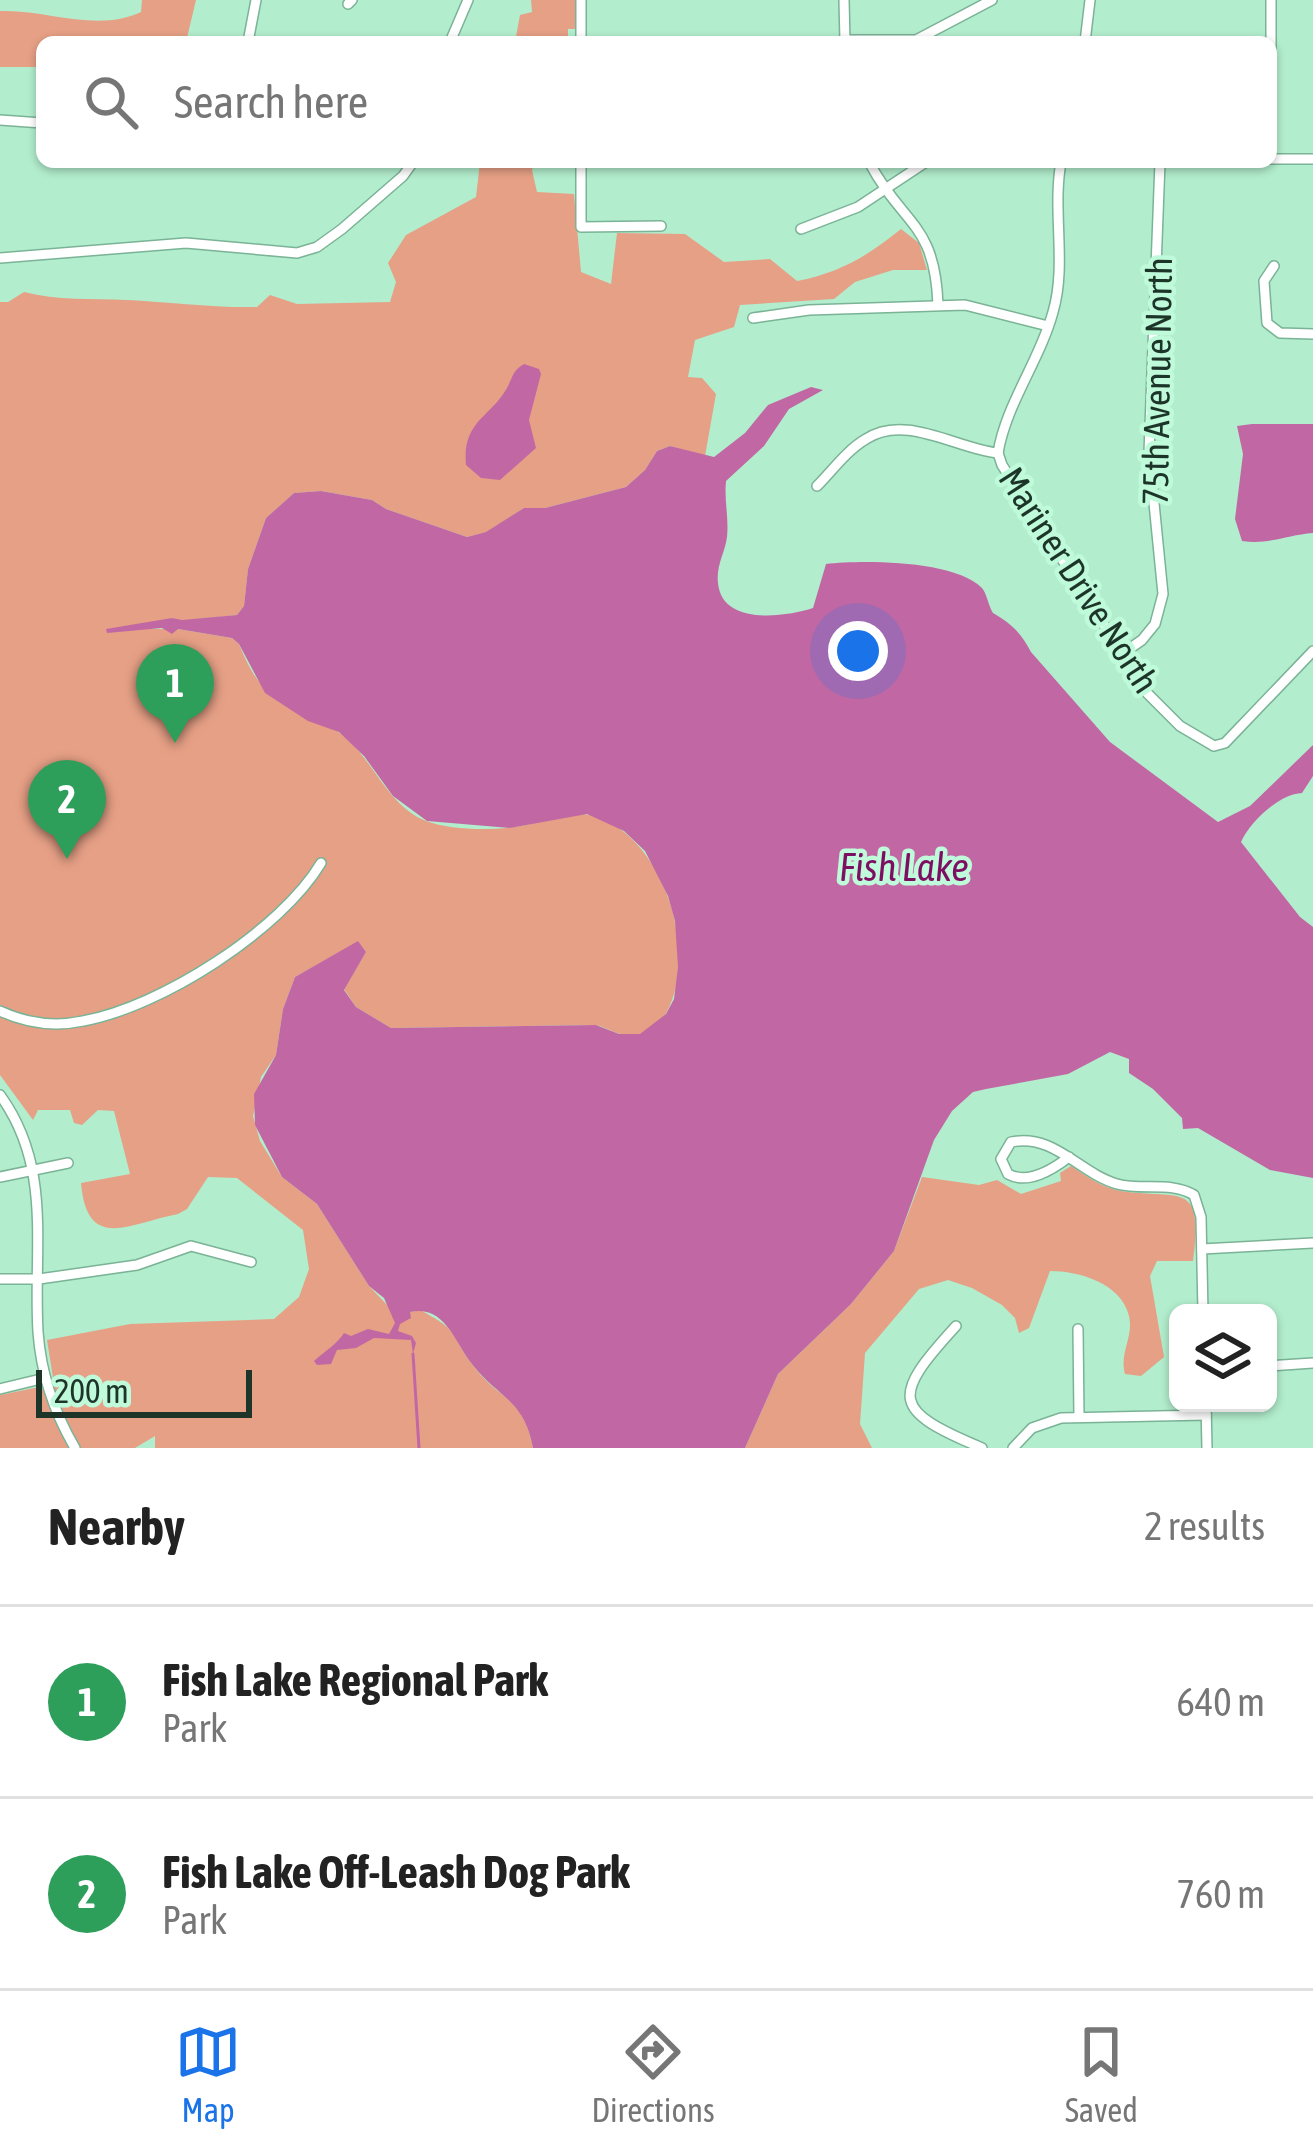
<!DOCTYPE html>
<html lang="en">
<head>
<meta charset="utf-8">
<style>
  :root { --surface:#fff; --page:#f6f6f6; --text:#222; --muted:#767676; --line:#e0e0e0; --accent:#1a73e8 }
  body { margin:0; font-family:"Asap Condensed",sans-serif; background:var(--page); color:var(--text) }
  .controls { position:absolute; right:36px; bottom:36px; display:grid; overflow:hidden; border-radius:18px; box-shadow:0 3px 9px #0004 }
  .controls button { width:108px; height:108px; display:grid; place-items:center; padding:0; border:0; border-bottom:3px solid var(--line); background:var(--surface); color:var(--text); font:60px sans-serif }
  .scale { position:absolute; left:36px; bottom:30px; width:216px; box-sizing:border-box; padding-left:12px; border:6px solid #1d3529; border-top:0; font-size:33px; line-height:42px; white-space:nowrap; color:#1d3529; -webkit-text-stroke:9px #bffada; paint-order:stroke }
  .you { position:absolute; left:858px; top:651px; width:42px; height:42px; margin:-30px; border:9px solid #fff; border-radius:50%; background:#1a73e8; box-shadow:0 0 0 18px #1a73e833 }
  .badge { display:grid; place-items:center; width:78px; height:78px; border-radius:50%; background:var(--accent); color:#fff; font-size:39px; font-weight:700 }
  .pin { position:absolute; translate:-50% -99px; filter:drop-shadow(0 3px 6px #0008) }
  .pin::after { content:''; position:absolute; top:63px; width:42px; height:36px; background:inherit; clip-path:polygon(0 0,100% 0,50% 100%) }
  .list { margin:0; padding:0; list-style:none }
  h2 { display:flex; justify-content:space-between; align-items:center; height:156px; margin:0; padding:0 48px; font-size:51px }
  h2 small { font-size:39px; font-weight:400; color:var(--muted) }
  .list li { display:grid; grid-template-columns:78px 1fr auto; gap:36px; align-items:center; box-sizing:border-box; height:192px; padding:0 48px; border-top:3px solid var(--line) }
  .list b { display:block; font-size:45px; white-space:nowrap }
  .list p { margin:0; font-size:39px; white-space:nowrap; color:var(--muted) }
  .list em { font-size:39px; font-style:normal; color:var(--muted) }
  .icon { flex:none; width:66px; height:66px; fill:none; stroke:currentColor; stroke-width:2; stroke-linecap:round; stroke-linejoin:round }
  .map { position:relative; flex:none; width:1313px; height:1448px; overflow:hidden }
  .search { position:absolute; background:var(--surface); box-shadow:0 3px 9px #0004; left:36px; right:36px; top:36px; height:132px; display:flex; align-items:center; gap:30px; box-sizing:border-box; padding:0 42px; border-radius:18px; color:var(--muted); font-size:45px }
  .sheet { height:540px; background:var(--surface) }
  nav { display:flex; justify-content:space-around; align-items:center; box-sizing:border-box; height:168px; border-top:3px solid var(--line); background:var(--surface); font-size:33px; color:var(--muted) }
  nav a { display:grid; justify-items:center; gap:6px }
  nav .on { color:var(--accent) }
  .map>svg:first-child { display:block }
  .green { fill:#e6a086 }
  .water { fill:#c168a4 }
  .lines { fill:none; stroke-linecap:round; stroke-linejoin:round }
  .stream { stroke:#c168a4; stroke-width:3 }
  .minor-casing { stroke:#7ab396; stroke-width:12 }
  .minor { stroke:#fff; stroke-width:9 }
  .labels { text-anchor:middle; dominant-baseline:central; stroke-width:9; stroke-linejoin:round; paint-order:stroke }
  .street-label { font-size:36px; fill:#1d3529; stroke:#bffada }
  .water-label { font-size:39px; font-style:italic; fill:#7d0e62; stroke:#bffada }
</style>
</head>
<body>
<div class="map">
<svg width="1313" height="1448" viewBox="0 0 1313 1448">
  <rect width="100%" height="100%" fill="#b2edcd"/>
  <g class="green">
    <path d="M142,0h54l-10,42h-144v25h-42v-56c46,-2 97,22 141,1z"/>
    <path d="M531,0h44v29h-7v9l-8,4h-45l5,-27 12,-3z"/>
    <path d="M480,162h55l-3,8 5,22 37,2 7,78 30,12 6,-51 68,1 39,28 46,-3 27,22c42,-8 71,-25 104,-52l18,14 8,27h-34l-38,12 -21,17 -94,6 -6,22 -39,13 -7,37 14,1 14,16 -11,62 -35,-10 -13,5 -12,19 -19,17 -81,21h-21l-37,24 -20,5 -81,-28 -14,-9 -51,-9 -27,2 -28,25 -18,51 -4,37 -7,9 -56,6 -9,-3 -32,11h38l54,9 7,6c27,67 46,52 98,87 35,23 48,74 89,90 28,10 71,10 100,4 15,-3 29,-9 44,-11 38,-4 69,26 86,57 17,31 24,62 22,97 -1,27 -13,67 -47,68 -12,0 -23,-8 -35,-11l-205,3 -35,-21 -12,-18 22,-37 -8,-10 -63,35 -12,32 -7,46 -15,22 -8,39 7,25 22,36 35,27 52,82 21,22 20,4 10,-2c41,22 28,21 52,54 26,37 51,31 61,84h-378v-12l-20,12h-135v-53l54,-11 -7,-44 83,-16 144,-5 25,-22 10,-28 -6,-39 -66,-52 -29,-1 -21,32 -9,5c-48,9 -91,39 -97,-31l49,-9 -16,-63 -16,-1 -16,15 -8,-2 -4,-13h-32l-5,10 -33,-45v-773h8l16,-10c34,9 67,6 102,8 44,2 87,8 131,7l13,-12 27,9 93,-2 6,-20 -8,-19 18,-28 70,-38z"/>
    <path d="M1071,1166c15,10 32,22 50,25 60,9 83,-12 72,70h-36l-7,15 14,81 -23,19 -16,-2c-6,-21 9,-37 4,-58 -8,-33 -50,-45 -79,-45l-21,57 -10,5 -4,-15 -13,-13 -30,-17 -24,-8 -29,9 -54,64 -5,71 12,24h-127l33,-74 73,-70 43,-53 28,-74 57,8 18,-5 24,14 40,-13 -1,-8z"/>
  </g>
  <g class="water">
    <path d="M524,364l15,5 2,5 -12,46 7,28 -36,32 -19,-2 -15,-13c-4,-44 24,-47 41,-77 6,-11 5,-17 17,-24z"/>
    <path d="M811,387l12,3 -34,19 -25,37 -38,35c-2,19 3,37 1,56 -2,16 -11,28 -9,46 4,43 67,34 95,25l13,-44c37,-4 128,-4 156,24 5,6 6,17 11,25 18,10 29,21 38,39l79,90 108,80 32,-16 63,-61v31l-11,17c-23,1 -52,29 -61,49l59,75 13,10v251l-43,-8 -72,-42 -15,1 -1,-11 -29,-29 -24,-16v-14l-19,-7 -42,22 -82,15 -13,3 -21,19 -18,29 -40,111 -43,53 -73,70 -33,74h-212c-9,-49 -35,-50 -61,-84 -17,-21 -27,-60 -62,-52l1,6 -11,6 -2,7 14,5 4,7 -3,11 -2,-14 -37,-2 -18,10 -19,2 -6,14 -14,1 -3,-4c10,-9 24,-18 30,-28l7,3 17,-7 21,5 6,-11 -11,-25 -15,-12 -52,-82 -35,-27 -27,-52 -1,-31 22,-39 7,-46 12,-32 63,-36 8,11 -22,38 12,17 35,21 205,-3 23,9h21l26,-20 8,-15 4,-32 -3,-46 -7,-25 -23,-45 -21,-20 -37,-17 -77,14 -83,-7 -34,-25 -29,-40 -25,-24 -31,-11 -43,-28 -26,-49 -7,-6 -54,-9 -6,5 -10,-6 -55,5 -1,-4 66,-11 10,2 55,-5 7,-9 4,-37 18,-51 28,-25 27,-2 51,9 14,9 81,28 19,-5 38,-24h21l81,-21 19,-17 12,-19 13,-5 44,11 31,-24 23,-28z"/>
    <path d="M1252,424h61v109c-26,2 -45,12 -71,8l-7,-22 8,-65 -6,-28z"/>
  </g>
  <g class="lines">
    <path class="stream" d="M413,1354l6,94"/>
    <defs>
      <g id="minor">
        <path d="M844,0l1,42"/>
        <path d="M348,4l4,-4"/>
        <path d="M845,40h71l76,-40"/>
        <path d="M248,42l8,-42"/>
        <path d="M450,42l18,-42"/>
        <path d="M581,42v-42"/>
        <path d="M1085,42l5,-42"/>
        <path d="M1271,47v-47"/>
        <path d="M0,120l42,3"/>
        <path d="M1271,159h42"/>
        <path d="M581,162v65l80,-1"/>
        <path d="M869,162c34,64 66,60 69,143"/>
        <path d="M801,229l57,-22 68,-45"/>
        <path d="M0,258l186,-15 111,10 20,-6 25,-18 61,-53 10,-14"/>
        <path d="M1274,266l-10,15 3,42 13,10 33,1"/>
        <path d="M753,318l56,-8 156,-5 83,21"/>
        <path d="M998,453c8,-49 42,-93 55,-141 14,-47 -1,-101 8,-150"/>
        <path d="M817,486c15,-15 30,-36 49,-47 39,-26 91,10 132,14l4,12 146,229 32,32 34,20 11,-3 88,-92"/>
        <path d="M1122,654l20,-14 13,-16 8,-30 -14,-141 11,-291"/>
        <path d="M0,1011c26,12 55,16 83,10 78,-14 198,-91 238,-158"/>
        <path d="M0,1095c53,73 33,153 38,237 3,42 16,80 37,116"/>
        <path d="M1069,1157c-17,13 -41,28 -61,17l-7,-15 10,-17c43,-9 68,31 106,42 25,7 54,-3 77,11l7,22 2,96"/>
        <path d="M0,1177l68,-14"/>
        <path d="M1202,1249l111,-6"/>
        <path d="M0,1279h39l98,-14 54,-19 60,16"/>
        <path d="M956,1326c-65,71 -65,84 26,122"/>
        <path d="M1078,1329l1,88"/>
        <path d="M1268,1366l45,-3"/>
        <path d="M0,1389l45,-11"/>
        <path d="M1206,1403l1,45"/>
        <path d="M1013,1448l19,-20 29,-10 145,-3"/>
      </g>
    </defs>
    <use href="#minor" class="minor-casing"/>
    <use href="#minor" class="minor"/>
  </g>
  <g class="labels">
    <g class="street-label">
      <text transform="translate(1157 381) rotate(-89)">75th Avenue North</text>
      <text transform="translate(1079 580) rotate(57)">Mariner Drive North</text>
    </g>
    <g class="water-label">
      <text x="904" y="867">Fish Lake</text>
    </g>
  </g>
</svg>
<div class="controls">
<button><svg class="icon" aria-label="layers" viewBox="0 0 24 24"><path d="M12 4l9 5-9 5-9-5zM3 14l9 5 9-5"/></svg></button>
</div>
<div class="scale">200 m</div>
<div class="you"></div>
<div class="pin badge" style="left:175px;top:743px;background:#2e9e5b">1</div>
<div class="pin badge" style="left:67px;top:859px;background:#2e9e5b">2</div>
<div class="search"><svg class="icon" aria-label="search" viewBox="0 0 24 24"><circle cx="10" cy="10" r="6"/><path d="M15 15l6 6"/></svg>Search here</div>
</div>
<section class="sheet">
<h2>Nearby<small>2 results</small></h2>
<ul class="list">
<li><span class="badge" style="background:#2e9e5b">1</span><div><b>Fish Lake Regional Park</b><p>Park</p></div><em>640 m</em></li>
<li><span class="badge" style="background:#2e9e5b">2</span><div><b>Fish Lake Off-Leash Dog Park</b><p>Park</p></div><em>760 m</em></li>
</ul>
</section>
<nav>
<a class="on"><svg class="icon" aria-label="map" viewBox="0 0 24 24"><path d="M3 6l6-2 6 2 6-2v14l-6 2-6-2-6 2zM9 4v14M15 6v14"/></svg>Map</a>
<a><svg class="icon" aria-label="directions" viewBox="0 0 24 24"><path d="M12 3l9 9-9 9-9-9zM9 14v-3h6M13 9l2 2-2 2"/></svg>Directions</a>
<a><svg class="icon" aria-label="saved" viewBox="0 0 24 24"><path d="M7 4h10v16l-5-4-5 4z"/></svg>Saved</a>
</nav>
</body>
</html>
